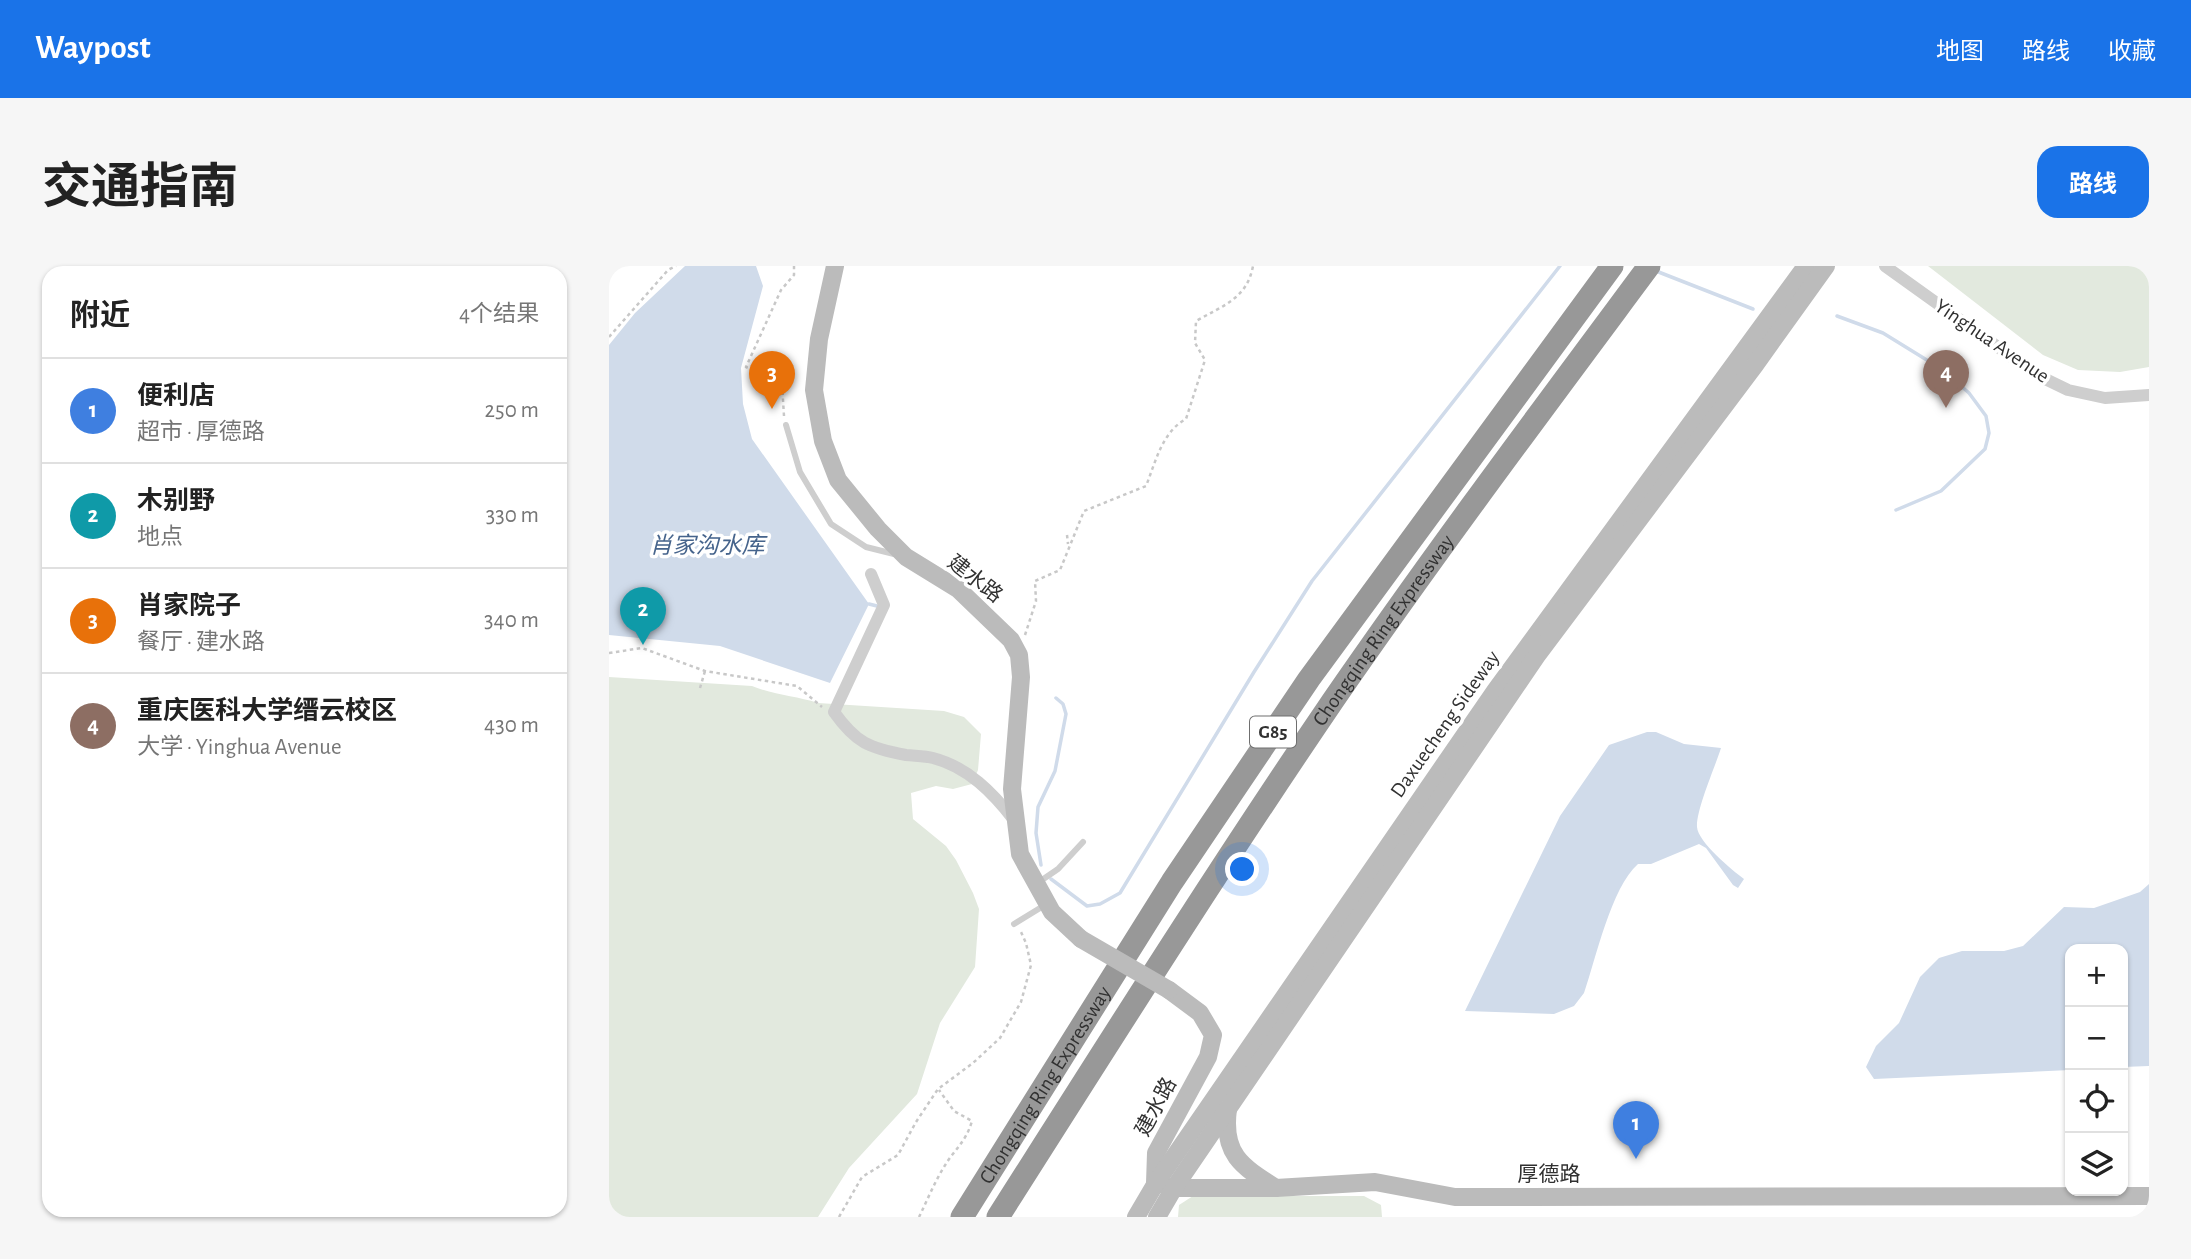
<!DOCTYPE html>
<html lang="zh">
<head>
<meta charset="utf-8">
<style>
  :root { --surface:#fff; --page:#f6f6f6; --text:#222; --muted:#767676; --line:#e0e0e0; --accent:#1a73e8 }
  body { margin:0; font-family:"Alegreya Sans","Noto Sans SC",sans-serif; background:var(--page); color:var(--text) }
  .controls { position:absolute; right:21px; bottom:21px; display:grid; overflow:hidden; border-radius:14px; box-shadow:0 2px 5px #0004 }
  .controls button { width:63px; height:63px; display:grid; place-items:center; padding:0; border:0; border-bottom:2px solid var(--line); background:var(--surface); color:var(--text); font:35px sans-serif }
  .you { position:absolute; left:634px; top:604px; width:24px; height:24px; margin:-18px; border:5px solid #fff; border-radius:50%; background:#1a73e8; box-shadow:0 0 0 10px #1a73e833 }
  .badge { display:grid; place-items:center; width:46px; height:46px; border-radius:50%; background:var(--accent); color:#fff; font-size:23px; font-weight:700 }
  .pin { position:absolute; translate:-50% -58px; filter:drop-shadow(0 2px 4px #0008) }
  .pin::after { content:''; position:absolute; top:37px; width:24px; height:21px; background:inherit; clip-path:polygon(0 0,100% 0,50% 100%) }
  .list { margin:0; padding:0; list-style:none }
  h2 { display:flex; justify-content:space-between; align-items:center; height:91px; margin:0; padding:0 28px; font-size:30px }
  h2 small { font-size:23px; font-weight:400; color:var(--muted) }
  .list li { display:grid; grid-template-columns:46px 1fr auto; gap:21px; align-items:center; box-sizing:border-box; height:105px; padding:0 28px; border-top:2px solid var(--line) }
  .list b { display:block; font-size:26px; white-space:nowrap }
  .list p { margin:0; font-size:23px; white-space:nowrap; color:var(--muted) }
  .list em { font-size:23px; font-style:normal; color:var(--muted) }
  .icon { flex:none; width:38px; height:38px; fill:none; stroke:currentColor; stroke-width:2; stroke-linecap:round; stroke-linejoin:round }
  .map { position:relative; flex:none; width:1540px; height:951px; overflow:hidden; border-radius:21px }
  header { display:flex; align-items:center; gap:42px; box-sizing:border-box; height:98px; padding:0 35px; background:var(--accent); color:#fff }
  header strong { font-size:33px }
  nav { display:flex; gap:38px; margin-inline-start:auto; font-size:24px }
  .intro { display:flex; align-items:center; justify-content:space-between; box-sizing:border-box; height:168px; padding:0 42px }
  h1 { margin:0; font-size:49px }
  .button { padding:18px 32px; border-radius:21px; background:var(--accent); color:#fff; font-size:24px; font-weight:700 }
  main { display:flex; gap:42px; padding:0 42px }
  aside { flex:1; background:var(--surface); border-radius:21px; box-shadow:0 2px 5px #0004 }
  .map>svg:first-child { display:block }
  .green { fill:#e2e9de }
  .water { fill:#d0dbea }
  .lines { fill:none; stroke-linecap:round; stroke-linejoin:round }
  .stream { stroke:#d0dbea; stroke-width:3.5 }
  .path { stroke:#c8c8c8; stroke-width:2.5; stroke-dasharray:3.5 3.5; stroke-linecap:butt }
  .lane { stroke:#cecece; stroke-width:6 }
  .street { stroke:#cecece; stroke-width:12 }
  .secondary { stroke:#bbb; stroke-width:18 }
  .highway { stroke:#989898; stroke-width:23 }
  .secondary-bridge { stroke:#bbb; stroke-width:18 }
  .labels { text-anchor:middle; dominant-baseline:central; stroke-width:7; stroke-linejoin:round; paint-order:stroke }
  .shield { fill:#fff; stroke:#6f6f6f; stroke-width:2 }
  .shield-label { font-size:19px; font-weight:bold; fill:#313131 }
  .street-label { font-size:21px; fill:#313131; stroke:#fff }
  .water-label { font-size:23px; font-style:italic; fill:#46648c; stroke:#fff }
</style>
</head>
<body>
<header>
<strong>Waypost</strong>
<nav><a>地图</a><a>路线</a><a>收藏</a></nav>
</header>
<div class="intro"><h1>交通指南</h1><a class="button">路线</a></div>
<main>
<aside>
<h2>附近<small>4个结果</small></h2>
<ul class="list">
<li><span class="badge" style="background:#3f7fe0">1</span><div><b>便利店</b><p>超市 · 厚德路</p></div><em>250 m</em></li>
<li><span class="badge" style="background:#0f9aa8">2</span><div><b>木别野</b><p>地点</p></div><em>330 m</em></li>
<li><span class="badge" style="background:#e8710a">3</span><div><b>肖家院子</b><p>餐厅 · 建水路</p></div><em>340 m</em></li>
<li><span class="badge" style="background:#8d6e63">4</span><div><b>重庆医科大学缙云校区</b><p>大学 · Yinghua Avenue</p></div><em>430 m</em></li>
</ul>
</aside>
<div class="map">
<svg width="1540" height="951" viewBox="0 0 1540 951">
  <rect width="100%" height="100%" fill="#fff"/>
  <g class="green">
    <path d="M1319,0h221v101l-29,5 -42,-2 -35,-15z"/>
    <path d="M0,411l143,9c22,9 44,10 66,17l126,8 20,6 17,17 -3,36 -6,14 -19,5 -17,-3 -25,7 2,26 33,27 10,14 17,33 6,16 -4,58 -35,56 -23,71 -68,74 -31,49h-209z"/>
    <path d="M584,930h171l17,9 1,12h-204l1,-12z"/>
  </g>
  <g class="water">
    <path d="M76,0h71l7,20 -22,82 2,36 9,35 117,165 -39,79 -110,-37 -111,-11v-290l26,-32z"/>
    <path d="M1038,466h9l28,12 37,4c-6,19 -25,62 -24,79 1,15 35,43 47,52l-6,9 -5,-3 -27,-37 -7,-4 -48,20h-13c-27,24 -42,94 -54,129l-10,13 -20,8 -89,-3 95,-195 49,-71z"/>
    <path d="M1540,618v182l-26,1v-118h-53v121l-196,9 -8,-12 10,-21 23,-23 21,-46 19,-19 23,-7h42l19,-5 41,-39 30,1 46,-16z"/>
  </g>
  <g class="lines">
    <g class="stream">
      <path d="M1047,5l97,38"/>
      <path d="M1228,50l46,17 60,37 26,23 17,23 3,17 -4,16 -44,42 -45,19"/>
      <path d="M260,338l8,2"/>
      <path d="M432,599l-5,-32 2,-26 17,-36 11,-57 -3,-10 -7,-6"/>
      <path d="M442,613l36,27 13,-2 20,-11 134,-221 58,-91 248,-315"/>
    </g>
    <g class="path">
      <path d="M0,71l59,-67 8,-4"/>
      <path d="M175,150l-2,-32 -36,-17 35,-77 13,-15v-9"/>
      <path d="M458,269l1,9"/>
      <path d="M416,369l11,-34 -1,-20 25,-11 24,-59 62,-25c10,-25 16,-54 40,-67l19,-59 -10,-17 1,-22c26,-15 51,-22 57,-55"/>
      <path d="M0,387l33,-5 63,23 92,15 25,21"/>
      <path d="M91,422l5,-17"/>
      <path d="M230,951l23,-40 36,-22 18,-33 22,-33 35,-26 27,-25 21,-36 10,-37 -5,-22 -5,-11"/>
      <path d="M310,951c8,-16 15,-34 25,-50 11,-19 21,-23 28,-46l-18,-10 -15,-21"/>
    </g>
    <g class="lane">
      <path d="M177,159l14,47 31,52 35,23 28,7"/>
      <path d="M430,616l19,-13 25,-27"/>
      <path d="M405,658l31,-19"/>
    </g>
    <g class="street">
      <path d="M1276,0l152,109 31,15 37,8 44,-3"/>
      <path d="M262,308l13,31 -50,107c22,31 35,36 72,43 9,1 19,1 27,3 35,9 60,35 81,62"/>
    </g>
    <g class="secondary">
      <path d="M226,0l-16,73 -5,51 9,51 15,39 40,49 28,28 52,32 53,51 8,15 2,22 -9,112 8,65 32,58 29,27"/>
      <path d="M619,843c-6,45 13,57 48,79"/>
      <path d="M546,917l1,-30 52,-96 5,-22 -13,-22 -31,-23"/>
      <path d="M557,920l8,2h102l99,-6 80,15 694,-1"/>
      <path d="M527,951l20,-34 339,-492 311,-425"/>
      <path d="M548,951l17,-29 364,-534 217,-289 71,-99"/>
    </g>
    <g class="highway">
      <path id="s1" d="M353,951l210,-335 137,-203 303,-413"/>
      <path id="s2" d="M389,951c110,-173 219,-346 334,-515 102,-148 210,-292 317,-436"/>
    </g>
    <path class="secondary-bridge" d="M472,673l88,51"/>
  </g>
  <g class="labels">
    <rect class="shield" x="641" y="450.5" width="46" height="31" rx="5"/>
    <g class="shield-label">
      <text x="664" y="466">G85</text>
    </g>
    <g class="street-label">
      <text transform="translate(1383 75) rotate(34)">Yinghua Avenue</text>
      <text transform="translate(366 313) rotate(38)">建水路</text>
      <text stroke="none"><textPath href="#s2" startOffset="702">Chongqing Ring Expressway</textPath></text>
      <text transform="translate(836 458) rotate(-55)">Daxuecheng Sideway</text>
      <text stroke="none"><textPath href="#s1" startOffset="156">Chongqing Ring Expressway</textPath></text>
      <text transform="translate(547 841) rotate(-62)">建水路</text>
      <text x="940" y="908">厚德路</text>
    </g>
    <g class="water-label">
      <text x="98" y="280">肖家沟水库</text>
    </g>
  </g>
</svg>
<div class="controls">
<button>+</button>
<button>−</button>
<button><svg class="icon" aria-label="locate" viewBox="0 0 24 24"><circle cx="12" cy="12" r="6"/><path d="M12 2v4M12 18v4M2 12h4M18 12h4"/></svg></button>
<button><svg class="icon" aria-label="layers" viewBox="0 0 24 24"><path d="M12 4l9 5-9 5-9-5zM3 14l9 5 9-5"/></svg></button>
</div>
<div class="you"></div>
<div class="pin badge" style="left:1027px;top:893px;background:#3f7fe0">1</div>
<div class="pin badge" style="left:34px;top:379px;background:#0f9aa8">2</div>
<div class="pin badge" style="left:163px;top:143px;background:#e8710a">3</div>
<div class="pin badge" style="left:1337px;top:142px;background:#8d6e63">4</div>
</div>
</main>
</body>
</html>
